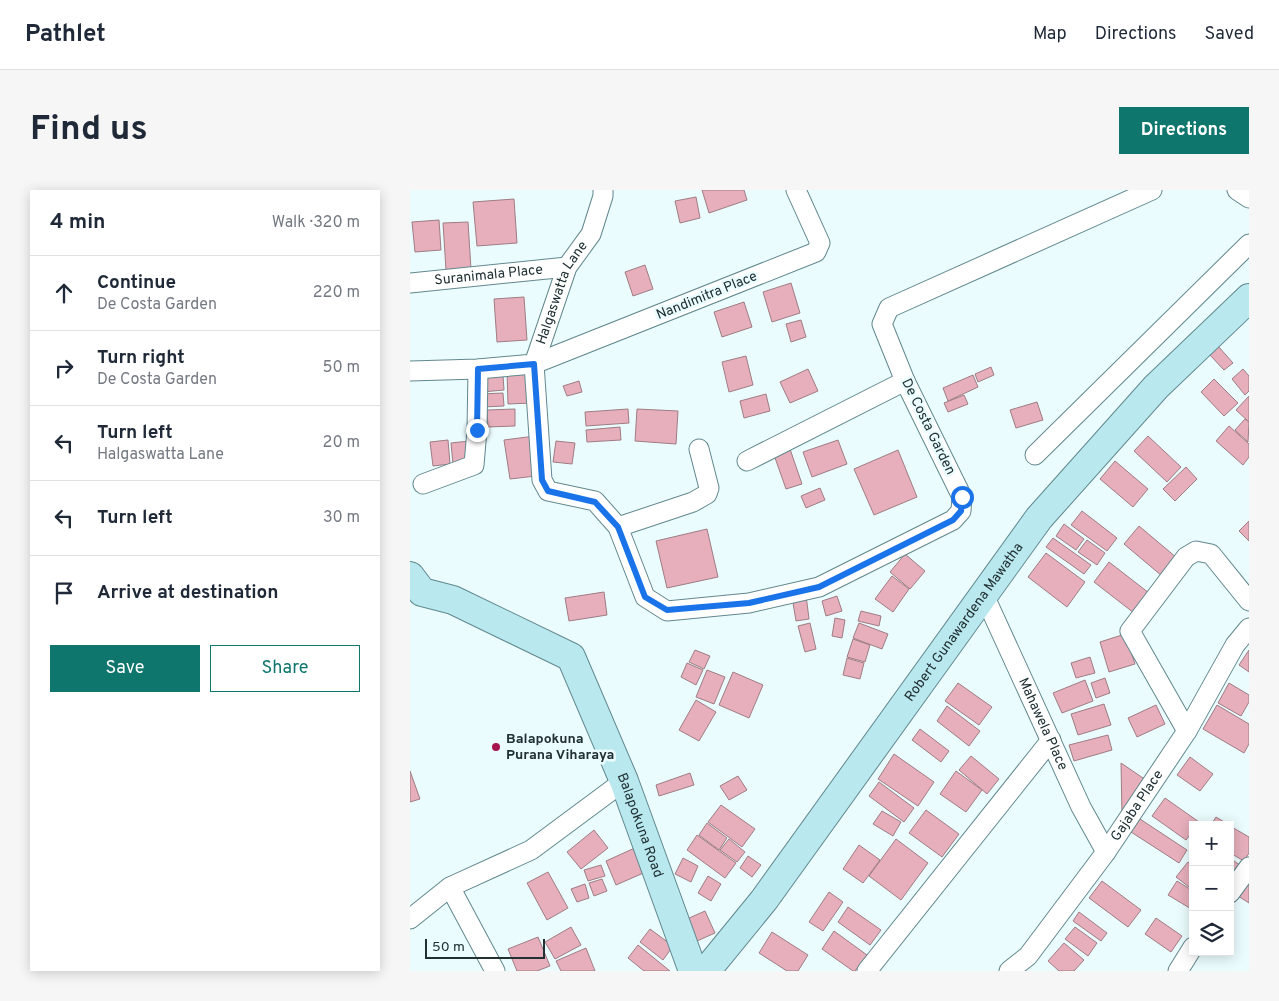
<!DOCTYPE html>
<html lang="en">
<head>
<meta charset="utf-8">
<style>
  :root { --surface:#fff; --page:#f6f6f7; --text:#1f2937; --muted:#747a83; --line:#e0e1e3; --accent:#0f766e }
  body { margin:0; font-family:Overpass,sans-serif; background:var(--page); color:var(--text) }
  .controls { position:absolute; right:15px; bottom:15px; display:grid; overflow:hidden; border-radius:0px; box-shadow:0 2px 12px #0003 }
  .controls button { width:45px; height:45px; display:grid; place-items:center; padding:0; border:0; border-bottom:1px solid var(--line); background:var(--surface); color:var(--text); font:25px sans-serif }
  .scale { position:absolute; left:15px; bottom:12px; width:120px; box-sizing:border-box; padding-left:5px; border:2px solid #203033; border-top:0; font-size:14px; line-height:18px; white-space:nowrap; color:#203033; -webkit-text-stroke:4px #ebfcff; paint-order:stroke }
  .stop { position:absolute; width:15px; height:15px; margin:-11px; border:4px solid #1a73e8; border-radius:50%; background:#fff }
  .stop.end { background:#1a73e8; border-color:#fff; box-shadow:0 1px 5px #0008 }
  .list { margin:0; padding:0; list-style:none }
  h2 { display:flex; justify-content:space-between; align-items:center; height:65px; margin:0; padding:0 20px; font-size:21px }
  h2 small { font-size:16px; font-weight:400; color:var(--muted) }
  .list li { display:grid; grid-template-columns:32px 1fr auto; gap:15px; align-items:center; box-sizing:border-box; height:75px; padding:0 20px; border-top:1px solid var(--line) }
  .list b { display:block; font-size:19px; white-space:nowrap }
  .list p { margin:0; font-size:16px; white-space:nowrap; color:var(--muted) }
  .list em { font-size:16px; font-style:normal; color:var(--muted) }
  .actions { display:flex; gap:10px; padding:15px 20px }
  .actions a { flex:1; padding:11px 0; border:1px solid var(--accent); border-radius:0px; text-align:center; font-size:18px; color:var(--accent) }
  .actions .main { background:var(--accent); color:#fff }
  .icon { flex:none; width:28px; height:28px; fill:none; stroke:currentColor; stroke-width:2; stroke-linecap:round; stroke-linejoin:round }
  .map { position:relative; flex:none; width:839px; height:781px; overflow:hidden; border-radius:0px }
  header { display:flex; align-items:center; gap:30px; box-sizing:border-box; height:70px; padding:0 25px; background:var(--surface); border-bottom:1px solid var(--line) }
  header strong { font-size:24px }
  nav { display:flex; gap:28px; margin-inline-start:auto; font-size:18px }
  .intro { display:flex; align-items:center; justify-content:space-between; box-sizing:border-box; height:120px; padding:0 30px }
  h1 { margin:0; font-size:35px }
  .button { padding:12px 22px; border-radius:0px; background:var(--accent); color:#fff; font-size:18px; font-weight:700 }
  main { display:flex; gap:30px; padding:0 30px }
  aside { flex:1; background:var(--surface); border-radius:0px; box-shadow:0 2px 12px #0003 }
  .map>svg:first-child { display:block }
  .building { fill:#e6afbb; stroke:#9f7c83 }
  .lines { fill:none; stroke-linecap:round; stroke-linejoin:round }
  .street-casing { stroke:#61888e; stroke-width:21 }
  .secondary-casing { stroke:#61888e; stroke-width:30 }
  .street { stroke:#fff; stroke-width:19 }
  .secondary { stroke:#b9e8ee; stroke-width:28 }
  .route { stroke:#1a73e8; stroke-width:6 }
  .poi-dot { fill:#a6134f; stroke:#ebfcff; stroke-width:2 }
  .labels { text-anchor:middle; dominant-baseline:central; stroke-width:5; stroke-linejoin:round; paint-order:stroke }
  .street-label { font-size:14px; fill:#203033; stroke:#ebfcff }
  .poi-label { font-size:14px; font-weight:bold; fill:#203033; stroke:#ebfcff; text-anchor:start }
</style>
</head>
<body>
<header>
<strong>Pathlet</strong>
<nav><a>Map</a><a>Directions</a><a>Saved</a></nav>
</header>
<div class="intro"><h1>Find us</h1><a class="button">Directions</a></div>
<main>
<aside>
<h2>4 min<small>Walk · 320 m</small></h2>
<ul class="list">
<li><svg class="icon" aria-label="ahead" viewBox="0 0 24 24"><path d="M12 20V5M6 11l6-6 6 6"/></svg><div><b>Continue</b><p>De Costa Garden</p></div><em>220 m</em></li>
<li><svg class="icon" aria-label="right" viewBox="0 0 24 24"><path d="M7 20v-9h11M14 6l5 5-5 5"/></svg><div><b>Turn right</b><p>De Costa Garden</p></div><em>50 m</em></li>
<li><svg class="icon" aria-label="left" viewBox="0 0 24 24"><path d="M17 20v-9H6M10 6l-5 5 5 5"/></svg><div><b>Turn left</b><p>Halgaswatta Lane</p></div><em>20 m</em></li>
<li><svg class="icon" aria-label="left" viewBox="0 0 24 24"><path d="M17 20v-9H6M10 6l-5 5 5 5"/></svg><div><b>Turn left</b></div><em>30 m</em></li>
<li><svg class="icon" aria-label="arrive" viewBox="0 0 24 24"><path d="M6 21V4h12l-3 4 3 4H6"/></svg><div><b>Arrive at destination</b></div></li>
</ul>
<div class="actions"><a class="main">Save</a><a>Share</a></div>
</aside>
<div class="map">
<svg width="839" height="781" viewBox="0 0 839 781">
  <rect width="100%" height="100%" fill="#ebfcff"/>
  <g class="building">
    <path d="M292,0h42l3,10 -38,13z"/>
    <path d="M286,7l4,21 -20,5 -5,-22z"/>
    <path d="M104,9l3,44 -40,3 -4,-44z"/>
    <path d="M29,30l2,30 -26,2 -3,-30z"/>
    <path d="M58,32l3,47 -25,1 -3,-47z"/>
    <path d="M235,75l8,24 -20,7 -8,-24z"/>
    <path d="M381,93l9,30 -28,9 -9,-30z"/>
    <path d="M114,107l3,43 -30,2 -3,-43z"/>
    <path d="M334,112l8,25 -30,10 -8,-25z"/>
    <path d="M391,130l5,17 -15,5 -5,-18z"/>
    <path d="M808,156l15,17 -9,7 -15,-16z"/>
    <path d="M336,166l7,29 -24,7 -7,-30z"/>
    <path d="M581,177l3,8 -16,7 -3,-8z"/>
    <path d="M398,179l10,22 -28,12 -10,-21z"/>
    <path d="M833,179l6,7v15l-4,4 -13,-16z"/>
    <path d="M120,181l2,32 -24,1 -1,-32z"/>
    <path d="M93,185l1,15 -22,2 -1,-15z"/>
    <path d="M563,185l5,12 -30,14 -5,-13z"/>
    <path d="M804,189l24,24 -14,13 -23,-24z"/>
    <path d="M169,191l3,11 -15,4 -4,-10z"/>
    <path d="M93,203l1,13 -22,1 -1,-13z"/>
    <path d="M356,204l4,17 -26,7 -4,-17z"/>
    <path d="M554,205l4,9 -20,8 -4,-9z"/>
    <path d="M839,206v26l-13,-12z"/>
    <path d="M627,212l6,18 -27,8 -6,-18z"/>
    <path d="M105,219v17l-27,1 -1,-17z"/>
    <path d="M218,219l1,14 -43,3 -1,-14z"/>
    <path d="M227,219l41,2 -2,33 -41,-3z"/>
    <path d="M835,229l4,3 -1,20 -13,-12z"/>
    <path d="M819,236l20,18v13l-6,8 -27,-24z"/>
    <path d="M210,237l1,13 -34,2 -1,-12z"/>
    <path d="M125,246l1,40 -26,3 -6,-39z"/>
    <path d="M738,246l33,31 -14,15 -33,-31z"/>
    <path d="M38,250l2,24 -17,2 -3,-24z"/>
    <path d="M428,250l9,24 -35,13 -9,-25z"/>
    <path d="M59,251l2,22 -18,1 -2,-21z"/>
    <path d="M146,251l19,2 -3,21 -19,-2z"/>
    <path d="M380,259l12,35 -16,5 -12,-34z"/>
    <path d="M488,260l19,47 -43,18 -20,-46z"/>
    <path d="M705,271l33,28 -15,18 -33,-28z"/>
    <path d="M776,277l11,12 -22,22 -12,-12z"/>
    <path d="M410,298l5,12 -19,8 -5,-12z"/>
    <path d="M672,321l35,27 -10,13 -36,-26z"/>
    <path d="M839,331v20l-10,-10z"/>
    <path d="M654,334l20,15 -8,11 -20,-14z"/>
    <path d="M729,336l38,32 -15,18 -38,-32z"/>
    <path d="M297,339l11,48 -51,11 -11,-47z"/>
    <path d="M643,348l38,27 -7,9 -38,-27z"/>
    <path d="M677,350l18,13 -8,12 -19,-13z"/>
    <path d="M636,363l39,29 -18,25 -39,-30z"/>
    <path d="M495,364l20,17 -15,18 -20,-17z"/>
    <path d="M699,372l40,31 -15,20 -40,-31z"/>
    <path d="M482,386l17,13 -16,23 -18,-13z"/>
    <path d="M194,402l3,23 -38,6 -4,-23z"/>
    <path d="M396,405l3,24 -13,2 -4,-24z"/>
    <path d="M427,406l5,15 -16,5 -4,-15z"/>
    <path d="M451,421l20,5 -2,10 -21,-5z"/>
    <path d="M425,428l10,2 -3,18 -10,-2z"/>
    <path d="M400,433l6,26 -11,3 -7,-26z"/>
    <path d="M449,433l29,11 -6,15 -29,-11z"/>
    <path d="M715,444l10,30 -26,8 -9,-30z"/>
    <path d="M443,449l17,6 -5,17 -18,-5z"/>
    <path d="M285,460l15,6 -6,13 -15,-7z"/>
    <path d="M839,460v22l-10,-7z"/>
    <path d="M680,467l5,16 -19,5 -5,-15z"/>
    <path d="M437,468l17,5 -4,16 -17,-4z"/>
    <path d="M277,473l16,7 -7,15 -15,-8z"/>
    <path d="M297,480l18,7 -11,27 -18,-7z"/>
    <path d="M323,482l30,13 -14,33 -30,-13z"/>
    <path d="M695,488l5,15 -14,5 -5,-15z"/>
    <path d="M675,490l8,21 -31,12 -9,-20z"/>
    <path d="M548,493l34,24 -13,18 -34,-24z"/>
    <path d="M819,493l20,12v7l-8,14 -23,-13z"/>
    <path d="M286,510l20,12 -17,29 -20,-11z"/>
    <path d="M694,514l7,21 -33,10 -7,-21z"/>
    <path d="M746,515l9,19 -28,13 -9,-19z"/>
    <path d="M807,515l32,19v20l-5,9 -41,-24z"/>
    <path d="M537,516l33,25 -11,15 -32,-25z"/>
    <path d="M510,539l29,22 -8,11 -29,-22z"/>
    <path d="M698,545l4,15 -38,11 -5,-16z"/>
    <path d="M484,564l40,28 -16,24 -40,-27z"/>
    <path d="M561,566l28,23 -12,15 -28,-24z"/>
    <path d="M780,567l23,17 -13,17 -23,-16z"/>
    <path d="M711,573l25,17 -24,36z"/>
    <path d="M0,581l10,28 -10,3z"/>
    <path d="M546,581l26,19 -16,22 -26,-18z"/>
    <path d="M280,583l4,12 -35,11 -3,-11z"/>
    <path d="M328,586l9,14 -18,10 -9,-14z"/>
    <path d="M469,592l35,26 -10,14 -35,-26z"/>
    <path d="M755,608l34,24 -2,3h-4v6l-7,9 -34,-24z"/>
    <path d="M311,615l34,24 -13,18 -34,-25z"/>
    <path d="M516,620l33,24 -17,23 -33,-24z"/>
    <path d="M472,621l19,11 -8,14 -20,-12z"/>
    <path d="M806,627l13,8h-18z"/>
    <path d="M730,629l47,31 -8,13 -48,-31z"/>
    <path d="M297,633l20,15 -8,12 -20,-15z"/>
    <path d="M820,636l19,11v16l-5,8 -14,-8z"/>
    <path d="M184,640l14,18 -27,21 -14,-17z"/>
    <path d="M287,645l39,28 -11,15 -38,-28z"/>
    <path d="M319,649l16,13 -8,10 -17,-12z"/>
    <path d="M486,649l32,24 -27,37 -32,-24z"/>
    <path d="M449,655l21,15 -17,23 -20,-14z"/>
    <path d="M227,657l11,24 -32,14 -10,-24z"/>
    <path d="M338,666l13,9 -9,12 -12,-9z"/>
    <path d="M273,668l15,8 -7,16 -16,-8z"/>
    <path d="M820,668l11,8 -11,15z"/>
    <path d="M778,672l5,3v25l-17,-13z"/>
    <path d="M191,675l4,11 -17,5 -4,-11z"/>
    <path d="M138,682l20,36 -21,12 -20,-37z"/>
    <path d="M298,686l13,8 -10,17 -13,-8z"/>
    <path d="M192,689l5,12 -13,5 -5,-13z"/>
    <path d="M839,689v24l-11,-7z"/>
    <path d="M692,691l39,29 -13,17 -39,-29z"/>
    <path d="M767,691l16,10v19l-25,-15z"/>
    <path d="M175,694l4,14 -12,4 -6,-13z"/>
    <path d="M419,702l14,10 -20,29 -14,-9z"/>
    <path d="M438,717l33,23 -11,15 -32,-23z"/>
    <path d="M295,721l10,22 -18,8 -10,-22z"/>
    <path d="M669,722l28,21 -6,8 -28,-20z"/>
    <path d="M746,728l26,18 -11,16 -26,-18z"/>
    <path d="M161,737l10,18 -26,14 -10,-17z"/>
    <path d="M665,737l22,16 -9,13 -23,-17z"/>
    <path d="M240,739l23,17 -10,14 -23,-18z"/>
    <path d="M424,741l33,24 -12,16h-2l-31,-22z"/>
    <path d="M362,742l36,23 -10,16h-11l-28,-18z"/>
    <path d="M128,747l12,29 -13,5h-20l-9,-22z"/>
    <path d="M654,753l20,17 -10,11h-15l-11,-10z"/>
    <path d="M228,755l32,26h-26l-16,-13z"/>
    <path d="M176,758l9,23h-34l-5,-10z"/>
  </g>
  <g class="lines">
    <defs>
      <g id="street">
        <path d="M386,0l24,53 -4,9 -282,112 8,116 6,11 47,10 23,26 27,70 22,14 82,-8 70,-16 134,-67 8,-9 1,-14 -57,-116 -23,-57 7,-16 263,-118"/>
        <path d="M827,0l12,8"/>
        <path id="s1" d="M0,93l157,-16"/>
        <path id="s2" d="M0,181l68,-2 56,-5 33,-97 24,-33 12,-38v-6"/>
        <path d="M625,265l214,-211"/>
        <path d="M337,271l158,-80"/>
        <path d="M13,294l51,-19 3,-35 1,-61"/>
        <path d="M208,337l75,-25 14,-8 2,-6 -10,-39"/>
        <path id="s3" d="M574,405l97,212 25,45"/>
        <path d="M777,541l-57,-100 56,-74 10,-6 15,3 38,47"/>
        <path d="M40,697l81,-37 93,-69"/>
        <path d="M820,703l19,-26"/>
        <path d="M0,729l40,-32 45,84"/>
        <path d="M457,781l184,-231"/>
        <path id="s4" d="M599,781l19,-15 78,-104 81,-121 48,-86 14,-17"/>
        <path d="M768,781l15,-24"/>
      </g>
      <g id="secondary">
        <path id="s5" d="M0,386l12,16 31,8 118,57 53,124 69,190"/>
        <path id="s6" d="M296,781l58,-71 275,-382 117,-131 93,-89"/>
      </g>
    </defs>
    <use href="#street" class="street-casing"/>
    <use href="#secondary" class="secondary-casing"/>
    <use href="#street" class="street"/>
    <use href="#secondary" class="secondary"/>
  </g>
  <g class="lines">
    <path class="route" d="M67,240l1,-61 56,-5 8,116 6,11 47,11 23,25 27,70 22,13 82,-7 70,-16 134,-67 8,-9 1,-14"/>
  </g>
  <circle class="poi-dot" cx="86" cy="557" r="5"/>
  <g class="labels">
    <g class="street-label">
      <text stroke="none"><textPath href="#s1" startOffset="79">Suranimala Place</textPath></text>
      <text stroke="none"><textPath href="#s2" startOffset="201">Halgaswatta Lane</textPath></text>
      <text transform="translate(297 106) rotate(-22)">Nandimitra Place</text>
      <text transform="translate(518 237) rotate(64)">De Costa Garden</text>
      <text stroke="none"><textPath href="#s6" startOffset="434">Robert Gunawardena Mawatha</textPath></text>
      <text stroke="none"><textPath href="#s3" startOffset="142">Mahawela Place</textPath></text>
      <text stroke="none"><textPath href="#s4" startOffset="210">Gajaba Place</textPath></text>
      <text stroke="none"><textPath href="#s5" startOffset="365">Balapokuna Road</textPath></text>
    </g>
    <g class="poi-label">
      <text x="96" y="549">Balapokuna<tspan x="96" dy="16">Purana Viharaya</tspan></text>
    </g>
  </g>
</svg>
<div class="controls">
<button>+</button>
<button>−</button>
<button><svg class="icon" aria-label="layers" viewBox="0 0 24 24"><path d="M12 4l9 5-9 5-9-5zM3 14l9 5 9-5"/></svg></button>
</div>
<div class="scale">50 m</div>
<div class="stop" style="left:552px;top:307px"></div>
<div class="stop end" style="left:67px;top:240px"></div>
</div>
</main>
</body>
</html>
